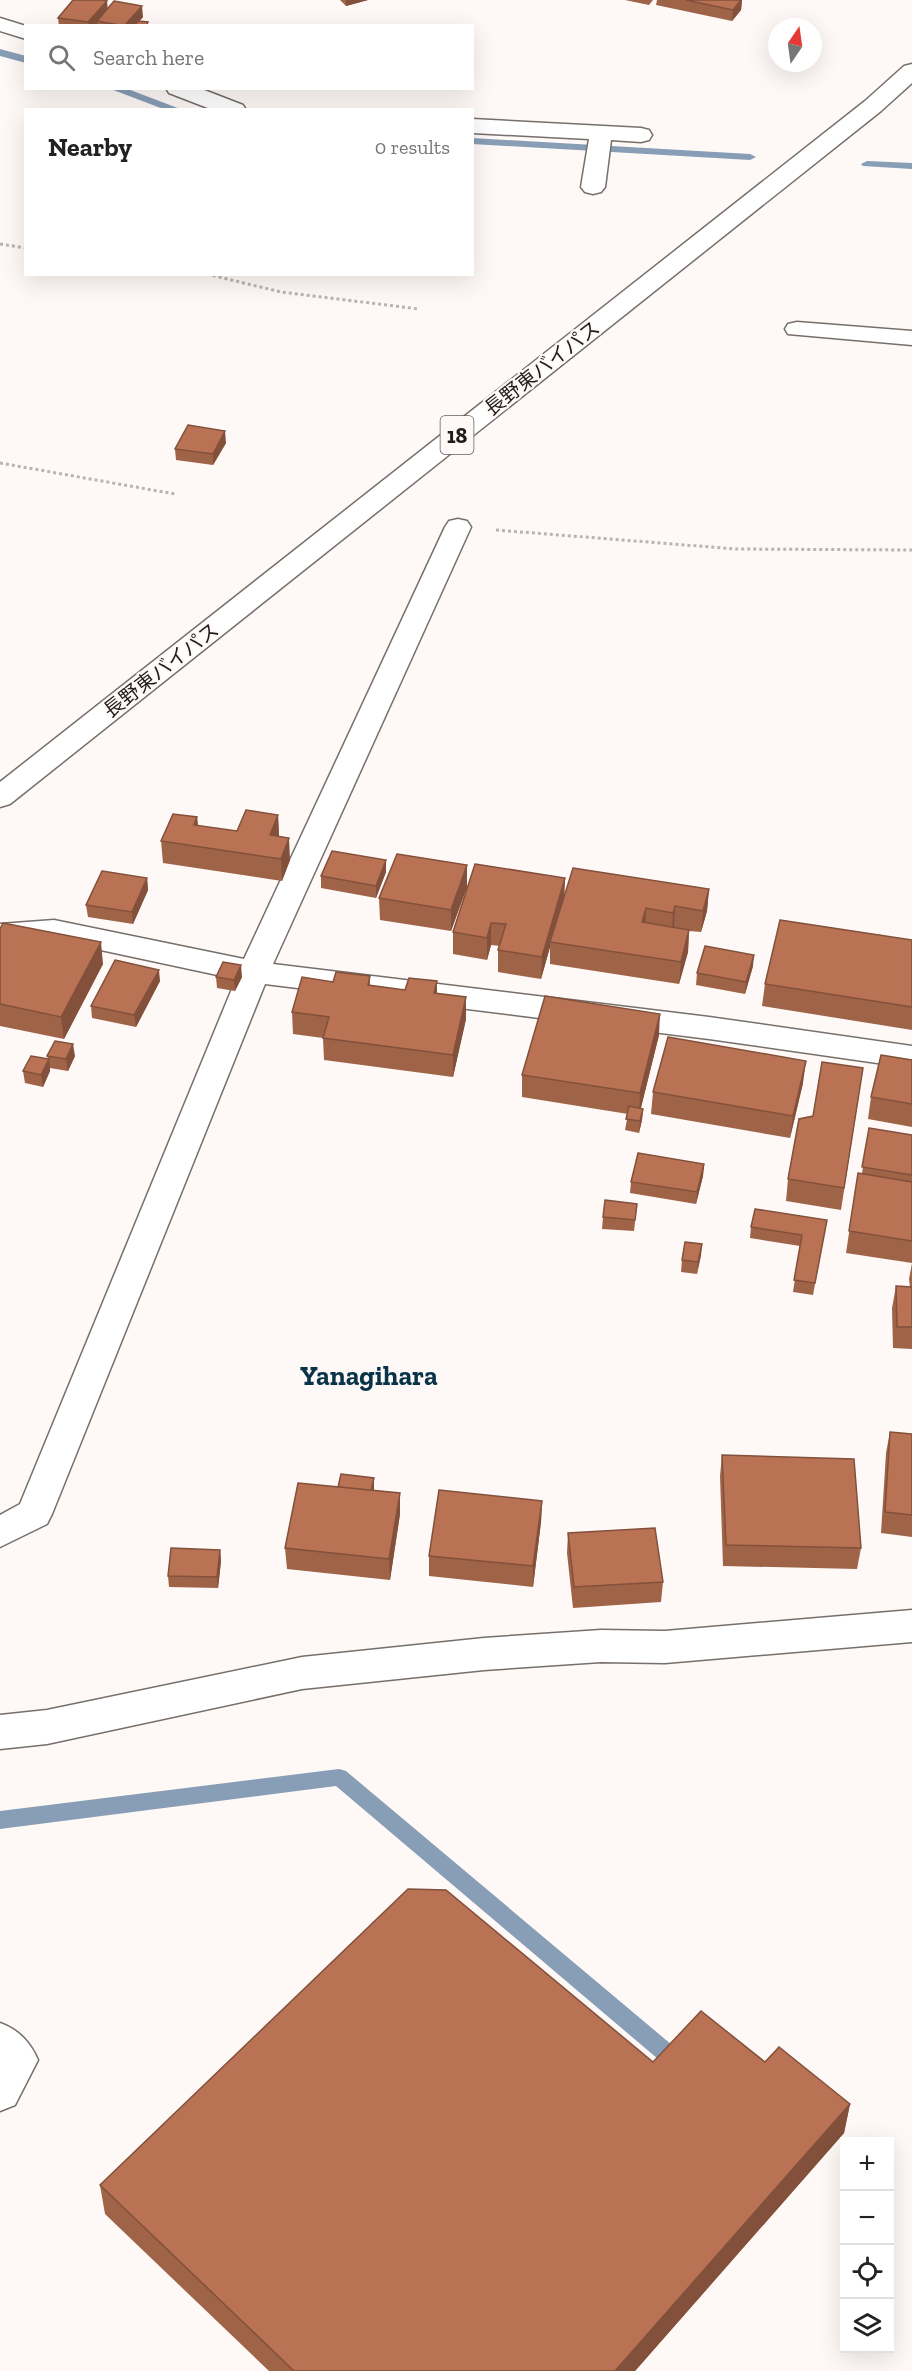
<!DOCTYPE html>
<html lang="en">
<head>
<meta charset="utf-8">
<style>
  :root { --surface:#fff; --page:#f2f2f2; --text:#222; --muted:#767676; --line:#e0e0e0 }
  body { margin:0; font-family:"Zilla Slab","Noto Sans JP",serif; background:var(--page); color:var(--text) }
  .controls { position:absolute; right:18px; bottom:18px; display:grid; overflow:hidden; border-radius:0px; box-shadow:0 6px 24px #0002 }
  .controls button { width:54px; height:54px; display:grid; place-items:center; padding:0; border:0; border-bottom:2px solid var(--line); background:var(--surface); color:var(--text); font:30px sans-serif }
  .compass { position:absolute; left:768px; top:18px; width:54px; height:54px; border-radius:50%; background:var(--surface); box-shadow:0 6px 24px #0002; rotate:13deg }
  .list { margin:0; padding:0; list-style:none }
  h2 { display:flex; justify-content:space-between; align-items:center; height:78px; margin:0; padding:0 24px; font-size:26px }
  h2 small { font-size:20px; font-weight:400; color:var(--muted) }
  .icon { flex:none; width:33px; height:33px; fill:none; stroke:currentColor; stroke-width:2; stroke-linecap:round; stroke-linejoin:round }
  .map { position:relative; flex:none; width:912px; height:2371px; overflow:hidden }
  .search { position:absolute; background:var(--surface); box-shadow:0 6px 24px #0002; left:24px; top:24px; width:450px; height:66px; display:flex; align-items:center; gap:15px; box-sizing:border-box; padding:0 21px; border-radius:0px; color:var(--muted); font-size:22px }
  .panel { position:absolute; background:var(--surface); box-shadow:0 6px 24px #0002; left:24px; top:108px; width:450px; height:168px; border-radius:0px }
  .map>svg:first-child { display:block }
  .lines { fill:none; stroke-linecap:round; stroke-linejoin:round }
  .stream { fill:#889eb6; fill-rule:evenodd }
  .minor-casing { stroke:#766f6b; stroke-width:3 }
  .highway-casing { stroke:#766f6b; stroke-width:3 }
  .path { stroke:#b9b4b2; stroke-width:3; stroke-dasharray:3 3; stroke-linecap:butt }
  .minor { fill:#fff; fill-rule:evenodd }
  .highway { fill:#fff; fill-rule:evenodd }
  .wall { fill:#9f6348 }
  .shaded-wall { fill:#82503b }
  .building { fill:#b97354; stroke:#82503b; stroke-width:1.5 }
  .labels { text-anchor:middle; dominant-baseline:central; stroke-width:4.5; stroke-linejoin:round; paint-order:stroke }
  .far-street-label { font-size:20px; fill:#201c1b; stroke:#fef9f6 }
  .shield { fill:#fef9f6; stroke:#635e5d; stroke-width:1.5 }
  .shield-label { font-size:22px; font-weight:bold; fill:#201c1b }
  .quarter-label { font-size:27px; font-weight:bold; fill:#083349; stroke:#fef9f6 }
</style>
</head>
<body>
<div class="map">
<svg width="912" height="2371" viewBox="0 0 912 2371">
  <rect width="100%" height="100%" fill="#fef9f6"/>
  <g class="lines">
    <g class="stream">
      <path d="M0,49l26,7v7l-26,-7z"/>
      <path d="M108,88h17l58,22h-17z"/>
      <path d="M472,138l278,16 6,3 -6,3 -278,-16z"/>
      <path d="M867,161l45,2v6l-49,-3 -2,-2z"/>
      <path d="M339,1769l7,2 326,274 3,7 -3,7 -7,3 -7,-3 -322,-273 -336,43v-18z"/>
    </g>
    <defs>
      <g id="minor">
        <path d="M0,18l26,8v13l-26,-8z"/>
        <path d="M166,88h33l44,17 3,5h-33l-44,-17z"/>
        <path d="M472,119l169,9 8,2 3,5 -3,5 -8,2 -30,-2 -6,47 -4,5 -8,2 -8,-2 -4,-5 8,-48 -117,-6z"/>
        <path d="M797,322l115,9v14l-124,-11 -3,-5 3,-5z"/>
        <path d="M458,519l9,2 4,6 -198,437 436,53 203,29v22l-203,-29 -444,-55 -213,530 -5,10 -47,23v-32l20,-11 216,-525 -182,-39 -54,4v-20l54,-4 190,39 201,-432 4,-6z"/>
        <path d="M912,1610v32l-247,21 -64,-1 -117,8 -182,19 -255,55 -47,5v-34l47,-5 255,-53 182,-19 117,-8 64,1z"/>
        <path d="M0,2023c19,7 30,19 38,37l-23,45 -15,6z"/>
      </g>
      <path id="highway" d="M912,64v19l-31,28 -871,693 -10,3v-25l865,-681 39,-35z"/>
    </defs>
    <use href="#minor" class="minor-casing"/>
    <use href="#highway" class="highway-casing"/>
    <g class="path">
      <path d="M0,244l26,4"/>
      <path d="M207,274l74,18 138,17"/>
      <path d="M0,463l175,31"/>
      <path d="M496,530l240,19 176,1"/>
    </g>
    <use href="#minor" class="minor"/>
    <use href="#highway" class="highway"/>
  </g>
  <g class="wall">
    <path d="M340,0h28l-22,6z"/>
    <path d="M625,0h28l-4,5z"/>
    <path d="M657,0h85l-1,10 -9,11 -76,-16z"/>
    <path d="M107,1v8l36,8 -4,4 9,1v4h-50l-1,-2 -1,2h-37l-1,-8z"/>
    <path d="M226,443l-13,22 -37,-5 -1,-11z"/>
    <path d="M278,815l1,21 11,24 -8,21 -119,-18 -2,-22 36,-24 1,9 39,5z"/>
    <path d="M386,872l-10,26 -55,-10v-12z"/>
    <path d="M147,878l1,12 -15,34 -45,-7 -2,-12z"/>
    <path d="M565,878l-1,20 145,-9 -2,22 -6,21 -12,-1 -1,21 -9,32 -129,-20v-17l-9,32 -43,-7v-22l2,-4 -9,-1 -4,15 -34,-6v-22z"/>
    <path d="M467,887l-16,44 -71,-11 -1,-22z"/>
    <path d="M0,929l103,35 -39,75 -64,-13z"/>
    <path d="M912,940v90l-150,-24 3,-22z"/>
    <path d="M753,966l-8,28 -49,-9 1,-12z"/>
    <path d="M370,976v9l35,5 32,-9v12l29,26 -13,58 -129,-17 -1,-22 -30,-4 -1,-22 41,-30z"/>
    <path d="M216,977h26l-7,14 -18,-3z"/>
    <path d="M160,981l-24,46 -44,-9 -1,-12z"/>
    <path d="M659,1035l-18,73 2,1 -1,11 -3,13 -14,-3 3,-16 -106,-17v-22z"/>
    <path d="M47,1056h28l-7,15 -18,-3v3l-7,16 -18,-4 -2,-12 25,-12z"/>
    <path d="M912,1060v67l-44,-8 3,-22z"/>
    <path d="M863,1068l-22,142 -55,-9 2,-22 25,-63z"/>
    <path d="M803,1083l-13,55 -139,-24 2,-22z"/>
    <path d="M869,1128l43,7v214l-19,-1 -1,-40 4,-22 14,1 -1,-8 3,-16 -66,-10 12,-80h4z"/>
    <path d="M704,1164l-1,12 -7,28 -66,-11 1,-11z"/>
    <path d="M637,1204l-3,27 -32,-2 1,-12z"/>
    <path d="M751,1227l74,4 -12,64 -20,-3 7,-46 -50,-8z"/>
    <path d="M702,1244l-5,30 -16,-2 1,-12z"/>
    <path d="M890,1432l22,2v103l-31,-4 5,-80z"/>
    <path d="M722,1455l139,93 -4,21 -134,-3 -3,-90z"/>
    <path d="M338,1487l36,2v2l26,23 -10,66 -103,-11 -2,-21z"/>
    <path d="M542,1501l-1,21 -8,65 -104,-11v-20z"/>
    <path d="M568,1533l95,49 -2,20 -88,6 -6,-55z"/>
    <path d="M220,1550l1,11 -3,27 -49,-1 -1,-11z"/>
    <path d="M653,2062h112l85,42 -6,29 -209,238h-366l-164,-157 -5,-29z"/>
  </g>
  <g class="shaded-wall">
    <path d="M346,0h22l-22,6z"/>
    <path d="M742,0l-1,10 -9,11 1,-11z"/>
    <path d="M107,1l1,10 -11,10v3l-1,2h-7l-1,-4z"/>
    <path d="M142,6l1,11 -8,9h-11z"/>
    <path d="M225,431l1,12 -13,22v-11z"/>
    <path d="M278,815l1,21 -9,-1z"/>
    <path d="M197,817l2,22 -3,8 -2,-22z"/>
    <path d="M289,838l1,22 -8,21 -1,-22z"/>
    <path d="M386,860v12l-10,26v-12z"/>
    <path d="M467,865v22l-16,44v-21z"/>
    <path d="M147,878l1,12 -15,34 -1,-12z"/>
    <path d="M565,878l-1,22 -14,42v5l-9,32 1,-22z"/>
    <path d="M709,889l-2,22 -6,21 2,-21z"/>
    <path d="M675,906l-1,22 -2,7 1,-22z"/>
    <path d="M646,908l-1,22 -3,-8z"/>
    <path d="M491,923v22l-4,15v-22z"/>
    <path d="M689,930l-1,22 -9,32 2,-22z"/>
    <path d="M101,942l2,22 -39,75 -3,-22z"/>
    <path d="M754,955l-1,11 -8,28 1,-12z"/>
    <path d="M241,965l1,12 -7,14 -1,-11z"/>
    <path d="M159,970l1,11 -24,46 -2,-12z"/>
    <path d="M437,981v22l-3,-10z"/>
    <path d="M466,997v22l-13,58v-22z"/>
    <path d="M660,1014l-1,21 -20,80 1,-22z"/>
    <path d="M73,1044l2,12 -7,15 -2,-12z"/>
    <path d="M49,1059l1,12 -7,16 -2,-12z"/>
    <path d="M806,1061l-3,22 -13,55 3,-22z"/>
    <path d="M643,1109l-1,11 -3,13 1,-12z"/>
    <path d="M704,1164l-1,12 -7,28 1,-12z"/>
    <path d="M702,1244l-1,12 -4,18 1,-12z"/>
    <path d="M374,1478v11l-3,17 -1,-12z"/>
    <path d="M400,1493v21l-10,66 -1,-21z"/>
    <path d="M542,1501l-1,21 -8,65v-21z"/>
    <path d="M220,1550l1,11 -3,27 -1,-11z"/>
    <path d="M850,2104l-6,29 -209,238h-20z"/>
  </g>
  <g class="building">
    <path d="M73,0h30l4,1 -19,21 -30,-4z"/>
    <path d="M686,0h55l-8,10z"/>
    <path d="M114,1l28,5 -18,20 -27,-5z"/>
    <path d="M138,21l10,1 -2,4h-12z"/>
    <path d="M188,425l37,6 -12,23 -38,-5z"/>
    <path d="M246,810l32,5 -8,20 19,3 -8,21 -120,-18 12,-27 24,3 -3,8 43,6z"/>
    <path d="M332,851l54,9 -10,26 -55,-10z"/>
    <path d="M397,854l70,11 -16,45 -72,-12z"/>
    <path d="M475,864l90,14 -23,79 -44,-7 8,-26 -15,-1 -4,15 -34,-6z"/>
    <path d="M573,868l136,21 -6,22 -28,-5 -2,7 -27,-5 -4,14 47,8 -8,32 -131,-20z"/>
    <path d="M102,871l45,7 -15,34 -46,-7z"/>
    <path d="M780,920l132,20v67l-147,-23z"/>
    <path d="M3,923l98,19 -40,75 -61,-13v-75z"/>
    <path d="M705,946l49,9 -8,27 -49,-9z"/>
    <path d="M115,960l44,10 -25,45 -43,-9z"/>
    <path d="M223,962l18,3 -7,15 -18,-3z"/>
    <path d="M336,972l34,4 -2,9 37,5 4,-12 28,3 -3,12 32,4 -13,58 -130,-17 6,-21 -37,-5 10,-35 31,5z"/>
    <path d="M545,996l115,18 -20,79 -118,-18z"/>
    <path d="M668,1037l138,24 -13,55 -140,-24z"/>
    <path d="M55,1041l18,3 -7,15 -19,-3z"/>
    <path d="M881,1055l31,5v44l-41,-7z"/>
    <path d="M31,1056l18,3 -8,16 -18,-4z"/>
    <path d="M822,1062l41,6 -19,120 -56,-9 11,-60 14,-3z"/>
    <path d="M629,1106l14,3 -3,12 -14,-2z"/>
    <path d="M869,1128l43,7v40l-50,-8z"/>
    <path d="M638,1153l66,11 -7,28 -66,-10z"/>
    <path d="M858,1173l54,9v59l-63,-10z"/>
    <path d="M605,1200l32,4 -2,16 -32,-3z"/>
    <path d="M755,1209l72,11 -12,63 -21,-3 8,-45 -51,-8z"/>
    <path d="M685,1242l17,2 -4,18 -16,-2z"/>
    <path d="M896,1286l16,1v40h-15z"/>
    <path d="M890,1432l22,2v81l-27,-3z"/>
    <path d="M722,1455l132,4 7,89 -135,-3z"/>
    <path d="M341,1474l33,4 -3,13 -33,-4z"/>
    <path d="M298,1483l102,10 -11,66 -104,-11z"/>
    <path d="M439,1490l103,11 -9,65 -104,-10z"/>
    <path d="M655,1528l8,54 -89,5 -6,-54z"/>
    <path d="M171,1548l49,2 -3,27 -49,-1z"/>
    <path d="M408,1889l38,1 207,172 48,-51 64,51 14,-15 71,57 -235,267h-321l-194,-186z"/>
  </g>
  <g class="labels">
    <g class="far-street-label">
      <text transform="translate(542 368) rotate(-38)">長野東バイパス</text>
      <text transform="translate(161 670) rotate(-38)">長野東バイパス</text>
    </g>
    <rect class="shield" x="440.5" y="416" width="33" height="38" rx="4.5"/>
    <g class="shield-label">
      <text x="457" y="435">18</text>
    </g>
    <g class="quarter-label">
      <text x="369" y="1376">Yanagihara</text>
    </g>
  </g>
</svg>
<div class="controls">
<button>+</button>
<button>−</button>
<button><svg class="icon" aria-label="locate" viewBox="0 0 24 24"><circle cx="12" cy="12" r="6"/><path d="M12 2v4M12 18v4M2 12h4M18 12h4"/></svg></button>
<button><svg class="icon" aria-label="layers" viewBox="0 0 24 24"><path d="M12 4l9 5-9 5-9-5zM3 14l9 5 9-5"/></svg></button>
</div>
<svg class="compass" viewBox="-18 -18 36 36"><path d="M0-13l5 13h-10z" fill="#e53935"/><path d="M0 13l5-13h-10z" fill="#767676"/></svg>
<div class="search"><svg class="icon" aria-label="search" viewBox="0 0 24 24"><circle cx="10" cy="10" r="6"/><path d="M15 15l6 6"/></svg>Search here</div>
<section class="panel">
<h2>Nearby<small>0 results</small></h2>
<ul class="list">
</ul>
</section>
</div>
</body>
</html>
